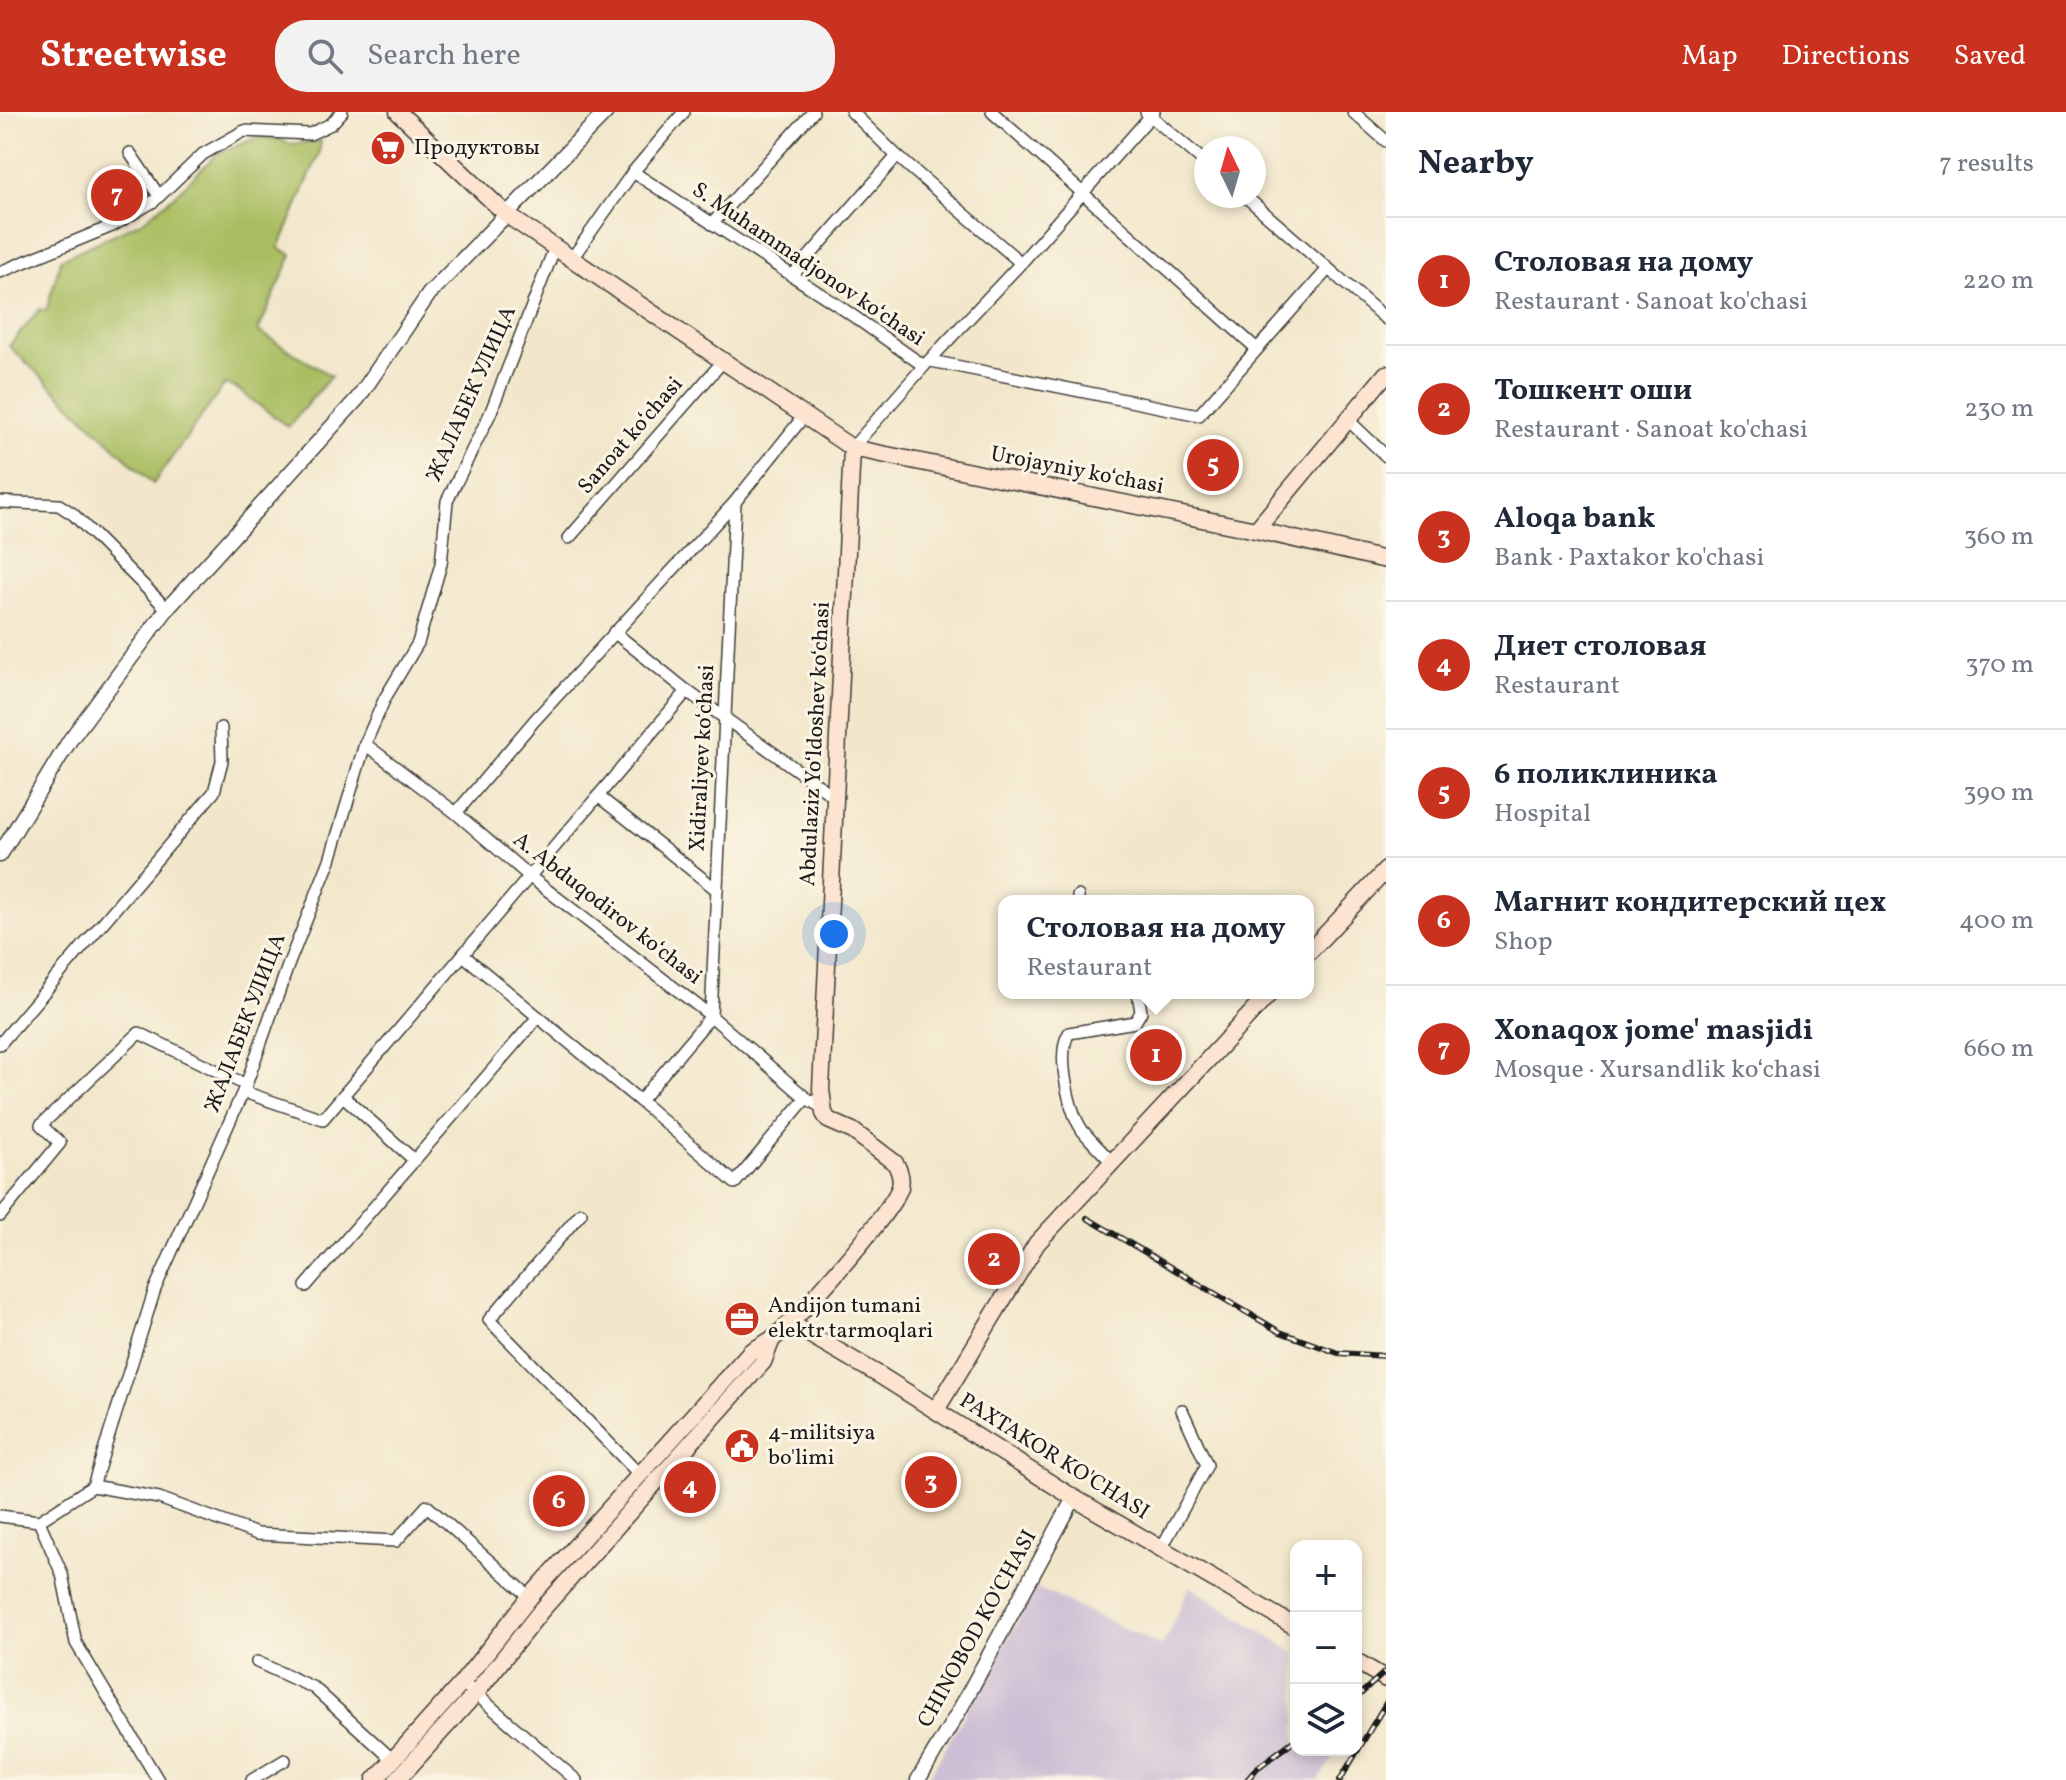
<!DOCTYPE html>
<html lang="en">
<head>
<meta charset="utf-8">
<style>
  :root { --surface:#fff; --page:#f2f2f3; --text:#1f2937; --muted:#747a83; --line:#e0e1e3; --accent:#c8321e }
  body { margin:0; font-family:Vollkorn,serif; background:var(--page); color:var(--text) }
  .controls { position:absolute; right:24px; bottom:24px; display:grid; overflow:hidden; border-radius:16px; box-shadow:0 4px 12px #0003 }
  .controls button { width:72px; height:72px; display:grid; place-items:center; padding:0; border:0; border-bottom:2px solid var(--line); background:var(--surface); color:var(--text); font:40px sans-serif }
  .compass { position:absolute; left:1194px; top:24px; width:72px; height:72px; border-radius:50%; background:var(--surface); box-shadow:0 4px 12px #0003; rotate:355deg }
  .you { position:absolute; left:834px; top:822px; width:28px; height:28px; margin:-20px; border:6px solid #fff; border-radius:50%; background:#1a73e8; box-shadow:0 0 0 12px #1a73e833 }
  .badge { display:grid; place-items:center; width:52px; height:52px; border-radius:50%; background:var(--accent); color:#fff; font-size:26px; font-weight:700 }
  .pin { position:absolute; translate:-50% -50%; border:4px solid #fff; box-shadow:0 2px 8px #0006 }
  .popup { position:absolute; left:998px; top:783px; width:316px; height:104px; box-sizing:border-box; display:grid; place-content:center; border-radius:16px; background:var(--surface); filter:drop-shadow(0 2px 6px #0005); font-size:26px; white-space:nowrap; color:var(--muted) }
  .popup b { font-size:30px; color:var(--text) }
  .popup::after { content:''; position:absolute; left:50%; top:100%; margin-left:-16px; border:16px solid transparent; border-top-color:var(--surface) }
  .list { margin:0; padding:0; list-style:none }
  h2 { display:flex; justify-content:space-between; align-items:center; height:104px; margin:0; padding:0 32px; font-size:34px }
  h2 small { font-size:26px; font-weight:400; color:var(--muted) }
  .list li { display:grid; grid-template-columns:52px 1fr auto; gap:24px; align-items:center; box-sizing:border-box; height:128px; padding:0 32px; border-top:2px solid var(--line) }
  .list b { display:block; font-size:30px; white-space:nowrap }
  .list p { margin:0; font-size:26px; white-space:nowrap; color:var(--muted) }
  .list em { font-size:26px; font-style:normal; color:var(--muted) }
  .icon { flex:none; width:44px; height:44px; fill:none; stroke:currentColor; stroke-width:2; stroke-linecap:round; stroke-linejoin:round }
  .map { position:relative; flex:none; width:1386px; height:1668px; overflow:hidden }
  header { display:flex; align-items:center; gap:48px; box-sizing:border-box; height:112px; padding:0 40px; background:var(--accent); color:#fff }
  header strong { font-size:38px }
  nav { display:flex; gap:44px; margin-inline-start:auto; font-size:28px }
  .search { width:560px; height:72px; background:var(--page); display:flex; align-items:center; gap:20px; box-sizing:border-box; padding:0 28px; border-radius:32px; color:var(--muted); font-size:30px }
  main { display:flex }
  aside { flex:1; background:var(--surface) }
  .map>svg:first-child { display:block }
  .industrial { fill:#ccbed4 }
  .green { fill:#a9bd61; stroke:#626c3e; stroke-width:2 }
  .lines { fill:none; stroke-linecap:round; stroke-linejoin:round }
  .minor-casing { stroke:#3c3a36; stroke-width:14 }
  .tertiary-casing { stroke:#3c3a36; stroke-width:17 }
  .secondary-casing { stroke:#3c3a36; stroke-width:19 }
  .minor { stroke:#fff; stroke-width:11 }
  .tertiary { stroke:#fff; stroke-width:14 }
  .secondary { stroke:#fde4d1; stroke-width:16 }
  .rail-casing { stroke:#1c1c1c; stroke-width:6 }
  .rail { stroke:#fcf5e5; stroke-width:3; stroke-dasharray:9; stroke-linecap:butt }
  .labels { text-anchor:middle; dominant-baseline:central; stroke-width:6; stroke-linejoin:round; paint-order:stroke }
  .poi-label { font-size:22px; fill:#1c1c1c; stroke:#fcf5e5; text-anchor:start }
  .street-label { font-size:22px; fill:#1c1c1c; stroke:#fcf5e5 }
</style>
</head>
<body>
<header>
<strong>Streetwise</strong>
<div class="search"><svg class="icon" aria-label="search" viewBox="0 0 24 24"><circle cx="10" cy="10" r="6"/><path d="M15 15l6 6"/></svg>Search here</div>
<nav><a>Map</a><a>Directions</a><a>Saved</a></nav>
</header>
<main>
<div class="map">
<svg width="1386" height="1668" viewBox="0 0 1386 1668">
  <rect width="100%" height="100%" fill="#fcf5e5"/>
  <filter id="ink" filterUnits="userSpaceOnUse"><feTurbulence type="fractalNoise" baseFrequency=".0125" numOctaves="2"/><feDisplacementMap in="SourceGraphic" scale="16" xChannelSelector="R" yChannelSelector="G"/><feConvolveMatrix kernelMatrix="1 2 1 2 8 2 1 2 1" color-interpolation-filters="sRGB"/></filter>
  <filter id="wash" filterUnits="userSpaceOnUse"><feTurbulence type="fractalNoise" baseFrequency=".006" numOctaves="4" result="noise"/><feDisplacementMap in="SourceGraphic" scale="32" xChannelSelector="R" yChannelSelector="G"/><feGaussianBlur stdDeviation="1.8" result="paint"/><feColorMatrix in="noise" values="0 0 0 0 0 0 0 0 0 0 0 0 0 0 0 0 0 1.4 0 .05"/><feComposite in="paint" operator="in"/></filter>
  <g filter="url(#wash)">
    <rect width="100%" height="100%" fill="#f2e7cb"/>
    <path class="industrial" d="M1190,1474l106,67v97h42l-20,30h-391l110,-192 125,58z"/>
    <path class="green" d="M259,25l20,2 11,5 31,-3 -2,13 -40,94 13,7 -34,76 73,45 -43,51 -52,-39 -11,-4 -72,100 -144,-138 31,-37 6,2 15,-52 82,-38 31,-25 44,-43z"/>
  </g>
  <g filter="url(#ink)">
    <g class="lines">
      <defs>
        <g id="minor">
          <path d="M852,0l45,44 124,107"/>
          <path d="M992,0l265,237"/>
          <path d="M1146,0l60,51"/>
          <path d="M1353,0l33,29"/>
          <path d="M130,41l29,43"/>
          <path d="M633,60l206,134 85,60 97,-103 133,-151"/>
          <path d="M1245,84l141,123"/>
          <path d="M712,112l101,-112"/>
          <path d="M573,145l60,-85 51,-60"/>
          <path d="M0,160l112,-46 42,-25 49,-47 41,-23 66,3 21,-10 11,-12"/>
          <path d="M792,164l105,-120"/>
          <path d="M931,249l268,54 129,-146"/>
          <path d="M1347,307l39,37"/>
          <path d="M852,336l72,-82"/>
          <path d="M0,390l59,3 14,9 94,95"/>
          <path d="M569,426l155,-178"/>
          <path d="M614,520l73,59 149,107"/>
          <path d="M687,579l-89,105 119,94"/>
          <path d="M365,632l91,69 73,63 182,140 95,82 17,10"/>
          <path d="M456,701l78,-92 201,-219 69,-86"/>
          <path d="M1078,784v5"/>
          <path d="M463,843l177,146 95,82 71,-85"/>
          <path d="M0,932l214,-252 8,-31 -1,-33"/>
          <path d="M244,980l79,27 275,-323"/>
          <path d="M343,984l71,64"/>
          <path d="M640,989l71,-85 24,-514"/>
          <path d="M1112,1050c-10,-10 -21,-21 -30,-32 -13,-20 -26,-76 -13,-97l66,-11 6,-10 -3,-19"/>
          <path d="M581,1101l-92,107 151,155"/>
          <path d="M0,1104l60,-73 -19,-18 98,-92 107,52"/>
          <path d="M306,1174l231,-268"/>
          <path d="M93,1374l66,12 98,36 139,7 31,-35 103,91"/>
          <path d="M0,1404l39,5"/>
          <path d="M1161,1437l46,-84 -25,-55"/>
          <path d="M257,1550l57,26 79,72"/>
          <path d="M470,1577l106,91"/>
          <path d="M158,1668l-82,-137 -14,-69 -23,-53 54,-35 62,-197 91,-204 43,-122 41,-103 35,-116 20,-46 33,-55 23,-79 6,-63 43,-87 65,-167"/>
          <path d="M252,1668l33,-20"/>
        </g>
        <g id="tertiary">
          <path d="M0,743l70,-115 97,-131 191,-211 71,-104 177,-182"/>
          <path d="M918,1668l41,-69 115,-213"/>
        </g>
        <g id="secondary">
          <path d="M398,0l109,103 345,233 404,82 130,30"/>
          <path d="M1256,418l130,-156"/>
          <path d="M1308,841l78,-83"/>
          <path d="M790,1211l91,53 193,122 222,129"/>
          <path d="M936,1298l101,-167 233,-250"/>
          <path d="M1356,1549l30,18"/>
          <path d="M375,1668l87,-97 68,-86 220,-245c7,-4 15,-8 22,-13 23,-16 121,-128 128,-152 2,-9 0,-16 -5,-24l-42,-32 -25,-11 -4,-7 -3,-24 31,-641"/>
          <path d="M397,1668l79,-87 64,-81 223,-250 9,-23"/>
        </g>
      </defs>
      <use href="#minor" class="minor-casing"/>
      <use href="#tertiary" class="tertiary-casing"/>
      <use href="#secondary" class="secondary-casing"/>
      <use href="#minor" class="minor"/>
      <use href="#tertiary" class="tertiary"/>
      <use href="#secondary" class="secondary"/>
      <defs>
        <g id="rail">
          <path d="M1087,1106l193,114 58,21 48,3"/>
          <path d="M1356,1586l30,-27"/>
          <path d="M1247,1668l10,-12 39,-29"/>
          <path d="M1340,1668l46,-77"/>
        </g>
      </defs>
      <use href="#rail" class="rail-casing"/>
      <use href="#rail" class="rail"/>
    </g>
  </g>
  <defs>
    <symbol id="supermarket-disc" viewBox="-11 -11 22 22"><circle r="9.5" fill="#c8321e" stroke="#fcf5e5"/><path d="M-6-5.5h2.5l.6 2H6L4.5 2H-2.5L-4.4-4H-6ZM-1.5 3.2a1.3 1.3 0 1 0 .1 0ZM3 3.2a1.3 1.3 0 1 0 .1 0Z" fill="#fff"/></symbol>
    <symbol id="office-disc" viewBox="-11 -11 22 22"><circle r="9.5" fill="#c8321e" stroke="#fcf5e5"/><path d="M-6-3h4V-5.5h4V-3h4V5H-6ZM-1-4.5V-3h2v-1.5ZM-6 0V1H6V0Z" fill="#fff"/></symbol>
    <symbol id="civic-disc" viewBox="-11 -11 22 22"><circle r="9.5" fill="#c8321e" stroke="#fcf5e5"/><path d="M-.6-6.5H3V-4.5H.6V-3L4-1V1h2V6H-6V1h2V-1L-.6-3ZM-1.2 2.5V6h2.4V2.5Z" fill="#fff"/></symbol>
  </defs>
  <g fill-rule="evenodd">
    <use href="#supermarket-disc" x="368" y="16" width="40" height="40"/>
    <use href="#office-disc" x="722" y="1187" width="40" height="40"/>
    <use href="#civic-disc" x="722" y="1314" width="40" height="40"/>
  </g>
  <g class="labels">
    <g class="poi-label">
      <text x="414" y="36">Продуктовы</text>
      <text x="768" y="1194">Andijon tumani<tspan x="768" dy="25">elektr tarmoqlari</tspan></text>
      <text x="768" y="1321">4-militsiya<tspan x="768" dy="25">bo'limi</tspan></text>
    </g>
    <g class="street-label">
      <text transform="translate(808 153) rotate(34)">S. Muhammadjonov koʻchasi</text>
      <text transform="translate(472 282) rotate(-66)">ЖАЛАБЕК УЛИЦА</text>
      <text transform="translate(631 324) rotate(-49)">Sanoat koʻchasi</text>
      <text transform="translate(1077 359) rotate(11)">Urоjayniy koʻchasi</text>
      <text transform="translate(816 632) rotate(-87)">Abdulaziz Yoʻldoshev koʻchasi</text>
      <text transform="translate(703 646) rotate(-87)">Xidiraliyev koʻchasi</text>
      <text transform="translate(607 797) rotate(38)">A. Abduqodirov koʻchasi</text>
      <text transform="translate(246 911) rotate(-69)">ЖАЛАБЕК УЛИЦА</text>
      <text transform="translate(1054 1345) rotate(32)">PAXTAKOR KO'CHASI</text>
      <text transform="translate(978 1517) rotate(-61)">CHINOBOD KO'CHASI</text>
    </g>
  </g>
</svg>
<div class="controls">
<button>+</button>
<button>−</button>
<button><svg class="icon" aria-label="layers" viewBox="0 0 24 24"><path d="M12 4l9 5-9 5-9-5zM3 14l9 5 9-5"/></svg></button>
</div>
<svg class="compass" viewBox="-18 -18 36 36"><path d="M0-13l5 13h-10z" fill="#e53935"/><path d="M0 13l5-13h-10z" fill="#747a83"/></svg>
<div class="you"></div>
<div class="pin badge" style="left:1156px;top:943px">1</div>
<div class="popup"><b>Столовая на дому</b>Restaurant</div>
<div class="pin badge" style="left:994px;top:1147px">2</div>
<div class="pin badge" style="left:931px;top:1370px">3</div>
<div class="pin badge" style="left:690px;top:1375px">4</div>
<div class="pin badge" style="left:1213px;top:353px">5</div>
<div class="pin badge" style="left:559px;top:1389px">6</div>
<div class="pin badge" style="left:117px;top:83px">7</div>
</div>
<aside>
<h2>Nearby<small>7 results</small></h2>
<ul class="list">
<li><span class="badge">1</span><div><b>Столовая на дому</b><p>Restaurant · Sanoat ko'chasi</p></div><em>220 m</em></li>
<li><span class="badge">2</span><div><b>Тошкент оши</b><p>Restaurant · Sanoat ko'chasi</p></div><em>230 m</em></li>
<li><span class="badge">3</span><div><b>Aloqa bank</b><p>Bank · Paxtakor ko'chasi</p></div><em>360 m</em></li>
<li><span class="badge">4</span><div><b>Диет столовая</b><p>Restaurant</p></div><em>370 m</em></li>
<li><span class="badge">5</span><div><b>6 поликлиника</b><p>Hospital</p></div><em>390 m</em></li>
<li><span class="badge">6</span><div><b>Магнит кондитерский цех</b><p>Shop</p></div><em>400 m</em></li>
<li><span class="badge">7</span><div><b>Xonaqox jome' masjidi</b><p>Mosque · Xursandlik koʻchasi</p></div><em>660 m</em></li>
</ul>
</aside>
</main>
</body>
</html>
